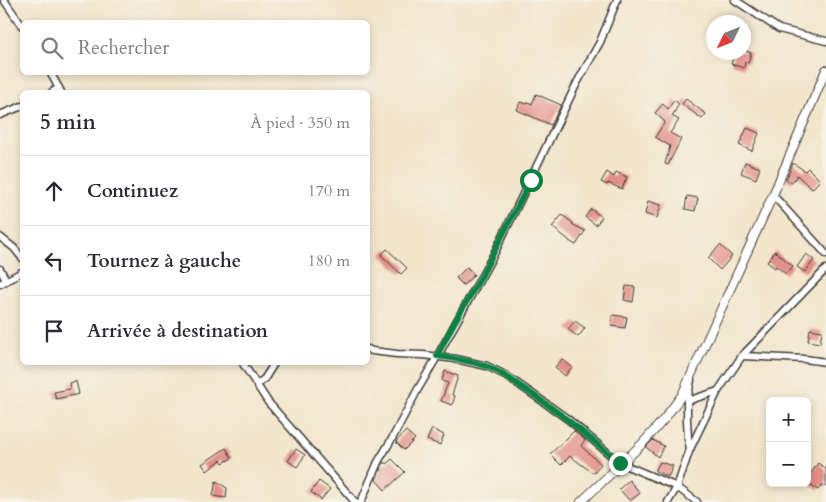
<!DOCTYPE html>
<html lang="fr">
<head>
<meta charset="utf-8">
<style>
  :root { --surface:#fff; --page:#f7f7f7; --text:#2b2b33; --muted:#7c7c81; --line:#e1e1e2 }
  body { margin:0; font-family:Cardo,serif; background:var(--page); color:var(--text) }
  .controls { position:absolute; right:15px; bottom:15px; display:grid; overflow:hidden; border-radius:8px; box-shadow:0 2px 8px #0003 }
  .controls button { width:45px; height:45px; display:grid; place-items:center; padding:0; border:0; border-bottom:1px solid var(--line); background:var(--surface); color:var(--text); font:25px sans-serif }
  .compass { position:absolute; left:706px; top:15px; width:45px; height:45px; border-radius:50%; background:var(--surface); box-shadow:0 2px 8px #0003; rotate:227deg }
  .stop { position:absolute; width:15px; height:15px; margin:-11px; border:4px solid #0b8043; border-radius:50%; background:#fff }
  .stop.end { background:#0b8043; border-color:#fff; box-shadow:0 1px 5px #0008 }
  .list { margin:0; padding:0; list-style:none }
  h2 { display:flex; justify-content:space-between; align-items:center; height:65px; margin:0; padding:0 20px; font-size:21px }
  h2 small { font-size:16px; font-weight:400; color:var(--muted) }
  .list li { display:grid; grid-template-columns:32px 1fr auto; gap:15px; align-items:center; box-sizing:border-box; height:70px; padding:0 20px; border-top:1px solid var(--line) }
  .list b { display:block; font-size:19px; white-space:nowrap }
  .list em { font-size:16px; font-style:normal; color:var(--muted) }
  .icon { flex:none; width:28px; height:28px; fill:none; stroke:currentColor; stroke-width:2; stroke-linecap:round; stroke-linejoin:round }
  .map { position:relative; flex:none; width:826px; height:502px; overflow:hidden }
  .search { position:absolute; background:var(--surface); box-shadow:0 2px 8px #0003; left:20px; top:20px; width:350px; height:55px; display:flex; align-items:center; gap:12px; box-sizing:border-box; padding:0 18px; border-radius:8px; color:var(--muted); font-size:19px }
  .panel { position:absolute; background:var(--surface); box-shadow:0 2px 8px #0003; left:20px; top:90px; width:350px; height:275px; border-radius:8px }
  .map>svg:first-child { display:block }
  .building { fill:#e28d86 }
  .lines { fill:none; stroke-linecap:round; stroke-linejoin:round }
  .minor-casing { stroke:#3c3a36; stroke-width:9 }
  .tertiary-casing { stroke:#3c3a36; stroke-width:10 }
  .minor { stroke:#fff; stroke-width:6 }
  .tertiary { stroke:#fff; stroke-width:8 }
  .route { stroke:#0b8043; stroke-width:6 }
</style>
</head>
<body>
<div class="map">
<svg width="826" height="502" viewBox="0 0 826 502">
  <rect width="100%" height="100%" fill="#f7f3e8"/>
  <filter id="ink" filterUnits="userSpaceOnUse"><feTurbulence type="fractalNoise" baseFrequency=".02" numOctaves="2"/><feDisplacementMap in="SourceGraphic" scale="10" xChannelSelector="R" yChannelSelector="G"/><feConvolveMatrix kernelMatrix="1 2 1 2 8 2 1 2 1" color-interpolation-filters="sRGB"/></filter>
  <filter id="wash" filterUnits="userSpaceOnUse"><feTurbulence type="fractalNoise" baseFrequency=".0096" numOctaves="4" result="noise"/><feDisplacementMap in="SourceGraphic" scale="20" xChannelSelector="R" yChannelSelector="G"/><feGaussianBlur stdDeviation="1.12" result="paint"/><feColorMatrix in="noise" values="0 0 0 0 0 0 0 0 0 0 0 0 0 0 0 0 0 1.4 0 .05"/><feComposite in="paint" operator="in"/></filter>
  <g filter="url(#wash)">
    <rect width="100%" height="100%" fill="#f2e5cb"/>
    <g id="blocks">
      <g class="building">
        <path d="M744,50l7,3 -3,10 -3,-1 -1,6 -13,-4 4,-12h9z"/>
        <path d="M536,94l25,11 -10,20 -34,-15 3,-8 7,2 1,-2 4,2z"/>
        <path d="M686,99l20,15 -4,5 -20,-15z"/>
        <path d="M674,100l5,4 -7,12 7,4 -9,13 11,6 -13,26 -3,-1 5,-18 -15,-9 10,-15 -10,-9 8,-9 5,5z"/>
        <path d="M747,128l12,5 -7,18 -13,-6z"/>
        <path d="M745,162l15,6 -4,11 -15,-6z"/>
        <path d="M793,163l12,8 3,-3 12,12 -8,9 -15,-14 -5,8 -6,-3z"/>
        <path d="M607,172l7,5 2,-5 11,5 -5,12 -14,-6 -1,2 -6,-3z"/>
        <path d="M687,196l11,2 -3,13 -10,-2z"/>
        <path d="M648,201l13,4 -4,13 -12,-4z"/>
        <path d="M591,209l11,8 -6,8 -11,-8z"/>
        <path d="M562,215l11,8 -1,1 13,7 -9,14 -7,-4v-1l-17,-13z"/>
        <path d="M720,245l12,11 -12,14 -12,-12z"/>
        <path d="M387,249l20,19 -6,6 -20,-19z"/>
        <path d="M775,251l18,15 -7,8 -10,-8 -1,2 -8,-6z"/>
        <path d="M806,254l8,6 -9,12 -8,-5z"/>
        <path d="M467,267l7,8 -11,10 -7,-7z"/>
        <path d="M626,286l9,1 -2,15 -9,-2z"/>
        <path d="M613,315l14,2 -2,11 -14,-2z"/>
        <path d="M575,321l10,7 -7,9 -10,-8z"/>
        <path d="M810,329l12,2 -2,12 -12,-2z"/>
        <path d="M562,359l10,8 -7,9 -10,-9z"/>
        <path d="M445,371l13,5 -6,19 3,1 -3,9 -11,-4 7,-18 -6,-2z"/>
        <path d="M76,381l3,13 -23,5 -2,-7 16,-3 -1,-6z"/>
        <path d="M432,429l12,6 -4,10 -13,-5z"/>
        <path d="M406,431l9,8 -11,11 -8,-8z"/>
        <path d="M574,431l11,9 -4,6 20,18 -8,9 -23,-17 -9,9 -11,-11 16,-15z"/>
        <path d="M653,440l11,6 -6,11 -12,-10z"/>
        <path d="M226,448l6,10 -9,5 -2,-3 -14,11 -5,-7z"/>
        <path d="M296,449l9,6 -8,12 -9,-6z"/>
        <path d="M392,459l13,13 -20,18 -9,-10 3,-8 3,-2 -1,-1 3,-7 2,2z"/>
        <path d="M660,462l13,4 -5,11 -13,-6z"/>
        <path d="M818,463l8,6v18l-4,-2 -4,5 -11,-7v-4z"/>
        <path d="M629,480l11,13 -10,8 -11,-12z"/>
        <path d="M216,481l11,7 -1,10 -13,-2z"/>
        <path d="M319,481l11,8 -9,11 -10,-8z"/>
      </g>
    </g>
  </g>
  <g filter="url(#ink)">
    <use href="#blocks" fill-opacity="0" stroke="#3c3a36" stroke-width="1"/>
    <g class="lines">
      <defs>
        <g id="minor">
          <path d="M4,0l18,26"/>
          <path d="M735,0l44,29 47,12"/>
          <path d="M50,72l11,20"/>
          <path d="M52,92l7,-4"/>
          <path d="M0,115l22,-9"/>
          <path d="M773,195l53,59"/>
          <path d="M0,237l14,11 8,10"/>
          <path d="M0,269l6,11"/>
          <path d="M0,284l22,-12"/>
          <path d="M368,349l4,2 25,3 26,1 33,4 31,7 18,9 36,25 28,20 51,43 57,24 20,15"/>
          <path d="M742,356l63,3 21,3"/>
          <path d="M242,362l26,40 87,100"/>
          <path d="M257,385l8,-7 10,-16"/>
          <path d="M687,401l31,-10"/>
          <path d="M690,449l28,-58 24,-35 84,-87"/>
          <path d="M361,502l17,-40 15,-25 25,-48 19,-32 58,-105 82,-169 23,-41 17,-42"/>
          <path d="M668,502l9,-15 13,-38 -2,-11 -1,-18v-19l4,-21"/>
        </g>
        <path id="tertiary" d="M581,502l61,-58 23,-26 17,-23 91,-200 53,-125"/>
      </defs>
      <use href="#minor" class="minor-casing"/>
      <use href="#tertiary" class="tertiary-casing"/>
      <use href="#minor" class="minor"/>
      <use href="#tertiary" class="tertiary"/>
    </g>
  </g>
  <g class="lines" filter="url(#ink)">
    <path class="route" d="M531,180l-51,99 -26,44 -17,33c16,2 34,5 49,10 13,4 25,14 37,22 34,22 66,49 97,75"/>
  </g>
</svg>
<div class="controls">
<button>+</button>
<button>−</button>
</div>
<svg class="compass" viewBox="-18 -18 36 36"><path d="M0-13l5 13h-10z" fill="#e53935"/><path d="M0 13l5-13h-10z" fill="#7c7c81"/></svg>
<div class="stop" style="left:531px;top:180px"></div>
<div class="stop end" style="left:620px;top:463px"></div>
<div class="search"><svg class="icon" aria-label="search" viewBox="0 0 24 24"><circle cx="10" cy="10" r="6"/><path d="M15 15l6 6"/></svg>Rechercher</div>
<section class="panel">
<h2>5 min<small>À pied · 350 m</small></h2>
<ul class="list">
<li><svg class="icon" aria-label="ahead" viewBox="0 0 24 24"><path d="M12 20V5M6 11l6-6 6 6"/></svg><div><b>Continuez</b></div><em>170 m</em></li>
<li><svg class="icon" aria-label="left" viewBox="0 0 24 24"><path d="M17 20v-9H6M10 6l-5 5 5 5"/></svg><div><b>Tournez à gauche</b></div><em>180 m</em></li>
<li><svg class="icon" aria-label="arrive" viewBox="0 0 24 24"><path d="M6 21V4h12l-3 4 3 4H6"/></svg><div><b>Arrivée à destination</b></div></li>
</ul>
</section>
</div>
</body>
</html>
